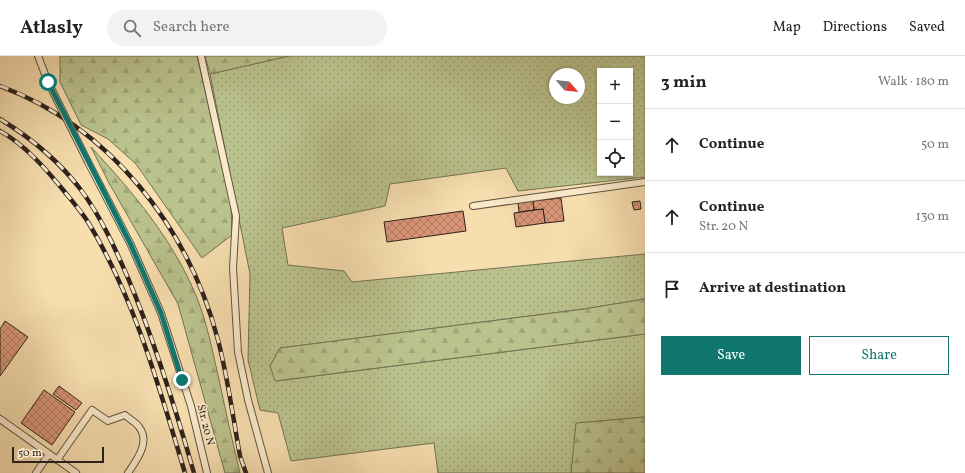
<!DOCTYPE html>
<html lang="en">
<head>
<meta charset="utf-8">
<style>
  :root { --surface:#fff; --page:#f2f2f2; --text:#222; --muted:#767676; --line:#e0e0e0; --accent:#0f766e }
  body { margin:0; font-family:Vollkorn,serif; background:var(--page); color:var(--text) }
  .controls { position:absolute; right:12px; top:12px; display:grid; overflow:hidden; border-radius:0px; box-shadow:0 1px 3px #0004 }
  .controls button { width:36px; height:36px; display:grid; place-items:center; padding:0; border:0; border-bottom:1px solid var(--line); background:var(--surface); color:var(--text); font:20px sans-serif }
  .compass { position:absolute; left:549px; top:12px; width:36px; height:36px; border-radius:50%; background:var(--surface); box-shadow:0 1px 3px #0004; rotate:118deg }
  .scale { position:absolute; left:12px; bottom:10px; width:92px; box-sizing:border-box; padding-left:4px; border:2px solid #2e221d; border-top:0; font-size:11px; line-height:14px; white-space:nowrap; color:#2e221d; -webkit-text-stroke:3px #faeacb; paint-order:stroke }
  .stop { position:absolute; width:12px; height:12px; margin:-9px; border:3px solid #0f766e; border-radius:50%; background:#fff }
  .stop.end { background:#0f766e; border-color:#fff; box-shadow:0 1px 4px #0008 }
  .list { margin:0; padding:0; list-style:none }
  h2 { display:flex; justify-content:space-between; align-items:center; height:52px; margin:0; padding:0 16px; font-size:17px }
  h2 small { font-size:13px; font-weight:400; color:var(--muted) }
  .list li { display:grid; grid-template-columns:26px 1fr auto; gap:12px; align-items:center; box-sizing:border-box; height:72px; padding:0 16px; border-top:1px solid var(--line) }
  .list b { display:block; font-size:15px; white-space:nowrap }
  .list p { margin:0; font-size:13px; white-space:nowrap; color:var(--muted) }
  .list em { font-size:13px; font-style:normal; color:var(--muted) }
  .actions { display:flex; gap:8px; padding:12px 16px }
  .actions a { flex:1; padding:9px 0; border:1px solid var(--accent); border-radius:0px; text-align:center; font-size:14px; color:var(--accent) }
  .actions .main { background:var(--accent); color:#fff }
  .icon { flex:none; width:22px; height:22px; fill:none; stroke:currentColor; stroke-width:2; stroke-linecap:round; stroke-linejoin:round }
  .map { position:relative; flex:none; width:645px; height:417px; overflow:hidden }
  header { display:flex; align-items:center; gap:24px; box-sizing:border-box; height:56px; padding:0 20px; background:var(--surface); border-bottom:1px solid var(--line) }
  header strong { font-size:19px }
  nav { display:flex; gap:22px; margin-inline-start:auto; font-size:14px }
  .search { width:280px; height:36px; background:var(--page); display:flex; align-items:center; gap:10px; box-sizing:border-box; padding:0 14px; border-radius:22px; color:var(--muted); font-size:15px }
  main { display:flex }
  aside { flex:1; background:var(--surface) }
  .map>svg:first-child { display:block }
  .grass { fill:url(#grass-dots); stroke:#747255; fill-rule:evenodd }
  .forest { fill:url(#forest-firs); stroke:#747255 }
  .building { fill:url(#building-cross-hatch); stroke:#2e221d }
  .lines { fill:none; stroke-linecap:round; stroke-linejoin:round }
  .service-casing { stroke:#605142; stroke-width:8 }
  .service { stroke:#faeacb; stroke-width:6 }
  .rail-casing { stroke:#2e221d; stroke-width:4.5 }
  .rail { stroke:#faeacb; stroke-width:3; stroke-dasharray:9; stroke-linecap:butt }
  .service-bridge-casing { stroke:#605142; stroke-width:8; stroke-linecap:butt }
  .service-bridge { stroke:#faeacb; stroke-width:6 }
  .route { stroke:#0f766e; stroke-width:5 }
  .labels { text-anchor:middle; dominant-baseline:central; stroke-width:3.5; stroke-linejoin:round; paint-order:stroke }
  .street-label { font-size:11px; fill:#2e221d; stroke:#faeacb }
</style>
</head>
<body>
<header>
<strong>Atlasly</strong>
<div class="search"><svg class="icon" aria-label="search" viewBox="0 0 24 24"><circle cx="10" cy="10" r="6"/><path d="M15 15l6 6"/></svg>Search here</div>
<nav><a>Map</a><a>Directions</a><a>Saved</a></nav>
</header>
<main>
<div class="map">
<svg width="645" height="417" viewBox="0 0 645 417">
  <defs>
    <pattern id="grass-dots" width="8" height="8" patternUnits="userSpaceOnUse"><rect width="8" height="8" fill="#bac28d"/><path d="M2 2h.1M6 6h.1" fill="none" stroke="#a0a679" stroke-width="1.8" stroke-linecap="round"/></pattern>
    <pattern id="forest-firs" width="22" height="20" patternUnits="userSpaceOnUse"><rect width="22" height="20" fill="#bac28d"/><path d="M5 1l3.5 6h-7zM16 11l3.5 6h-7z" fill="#a0a679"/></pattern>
    <pattern id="building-cross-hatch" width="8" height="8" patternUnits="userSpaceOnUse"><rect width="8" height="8" fill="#d99577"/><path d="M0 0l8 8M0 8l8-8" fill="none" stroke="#b07961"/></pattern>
  </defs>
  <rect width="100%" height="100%" fill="#f7deaf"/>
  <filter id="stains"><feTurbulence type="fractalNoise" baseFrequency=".005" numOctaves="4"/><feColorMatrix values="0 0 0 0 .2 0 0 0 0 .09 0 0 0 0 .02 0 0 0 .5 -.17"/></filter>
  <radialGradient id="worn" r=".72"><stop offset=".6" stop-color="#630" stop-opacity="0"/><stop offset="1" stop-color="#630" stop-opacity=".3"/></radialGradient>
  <path class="grass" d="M289,0h356v121l-127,14 -12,-23 -116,16 -5,22 -103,22 6,37 56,6 8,11 293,-28v45l-61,10 -304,39 -10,18 6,15 369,-47v83l-66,6 -8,50h-133l-4,-30 -143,18 -13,-48 -18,-3 -12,-50 2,-86 -40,-200zM600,15h30v102h-30zM555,18h24v24h-24z"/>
  <g class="forest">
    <path d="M60,0h137l34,148 1,31 -30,23 -66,-94 -28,-25 -27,-14 -21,-43z"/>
    <path d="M205,0h84l-79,18z"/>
    <path d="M91,91c42,45 83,94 106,151 10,25 15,51 21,77 7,33 14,65 22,98h-15l-47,-169 -69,-121z"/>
    <path d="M645,243v35l-370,47 -5,-15 10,-18 304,-39z"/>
    <path d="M645,361v56h-74l5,-50z"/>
  </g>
  <g class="building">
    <path d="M561,142l3,23 -19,2 -2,-14 -9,1 -1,-9z"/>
    <path d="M533,145l1,9 -15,2 -1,-9z"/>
    <path d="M640,145l1,8 -7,1 -2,-8z"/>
    <path d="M543,153l2,14 -29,4 -2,-14z"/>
    <path d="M463,155l3,20 -79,11 -3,-20z"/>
    <path d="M5,265l23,16 -28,39v-47z"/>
    <path d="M59,330l23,17 -6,7 -23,-16z"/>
    <path d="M44,334l31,22 -23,33 -31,-22z"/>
  </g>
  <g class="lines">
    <defs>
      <g id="service">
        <path d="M38,0l10,26"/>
        <path d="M201,0l35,160 -3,52 5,84 10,48 20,73"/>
        <path d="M88,106l43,83 30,68 30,93 16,67"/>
        <path d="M473,150l172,-24"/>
        <path d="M0,363l76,54"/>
        <path d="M57,404l35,-50 16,11 17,-6c4,4 11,7 14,12 12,15 -3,34 -11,46"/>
        <path d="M36,417l13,-19"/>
      </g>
    </defs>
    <use href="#service" class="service-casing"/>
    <use href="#service" class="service"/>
    <defs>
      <g id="rail">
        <path d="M0,30c111,41 189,143 218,254 10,38 15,78 22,116l6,17"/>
        <path d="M0,63c31,19 59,42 81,71 20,27 34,58 47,88 27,64 47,129 66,195"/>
        <path d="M0,75c25,14 46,38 64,60 8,10 17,20 24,31 47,77 71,165 97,251"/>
      </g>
    </defs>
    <use href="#rail" class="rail-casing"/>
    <use href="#rail" class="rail"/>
    <defs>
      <path id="service-bridge" d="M48,26l40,80"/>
    </defs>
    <use href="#service-bridge" class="service-bridge-casing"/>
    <use href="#service-bridge" class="service-bridge"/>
  </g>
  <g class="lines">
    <path class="route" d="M48,26l83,163 30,68 21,67"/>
  </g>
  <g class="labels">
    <g class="street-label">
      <text transform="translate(205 369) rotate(76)">Str. 20 N</text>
    </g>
  </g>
  <rect width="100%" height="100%" filter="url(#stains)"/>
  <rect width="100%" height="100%" fill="url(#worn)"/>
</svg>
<div class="controls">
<button>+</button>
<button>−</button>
<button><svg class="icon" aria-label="locate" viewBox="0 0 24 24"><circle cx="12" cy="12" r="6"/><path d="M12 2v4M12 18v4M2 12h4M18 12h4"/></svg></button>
</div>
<svg class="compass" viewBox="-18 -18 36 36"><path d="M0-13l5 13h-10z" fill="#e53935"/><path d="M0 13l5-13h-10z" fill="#767676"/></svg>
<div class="scale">50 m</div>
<div class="stop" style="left:48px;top:26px"></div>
<div class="stop end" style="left:182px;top:324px"></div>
</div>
<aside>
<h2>3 min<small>Walk · 180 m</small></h2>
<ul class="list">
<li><svg class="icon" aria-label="ahead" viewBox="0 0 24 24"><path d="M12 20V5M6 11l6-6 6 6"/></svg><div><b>Continue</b></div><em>50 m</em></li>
<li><svg class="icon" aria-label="ahead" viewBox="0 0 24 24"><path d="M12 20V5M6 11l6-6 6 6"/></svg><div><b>Continue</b><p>Str. 20 N</p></div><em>130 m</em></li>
<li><svg class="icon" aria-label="arrive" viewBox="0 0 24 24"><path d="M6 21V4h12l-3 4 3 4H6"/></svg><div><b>Arrive at destination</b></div></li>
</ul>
<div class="actions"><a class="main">Save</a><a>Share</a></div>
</aside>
</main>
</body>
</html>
